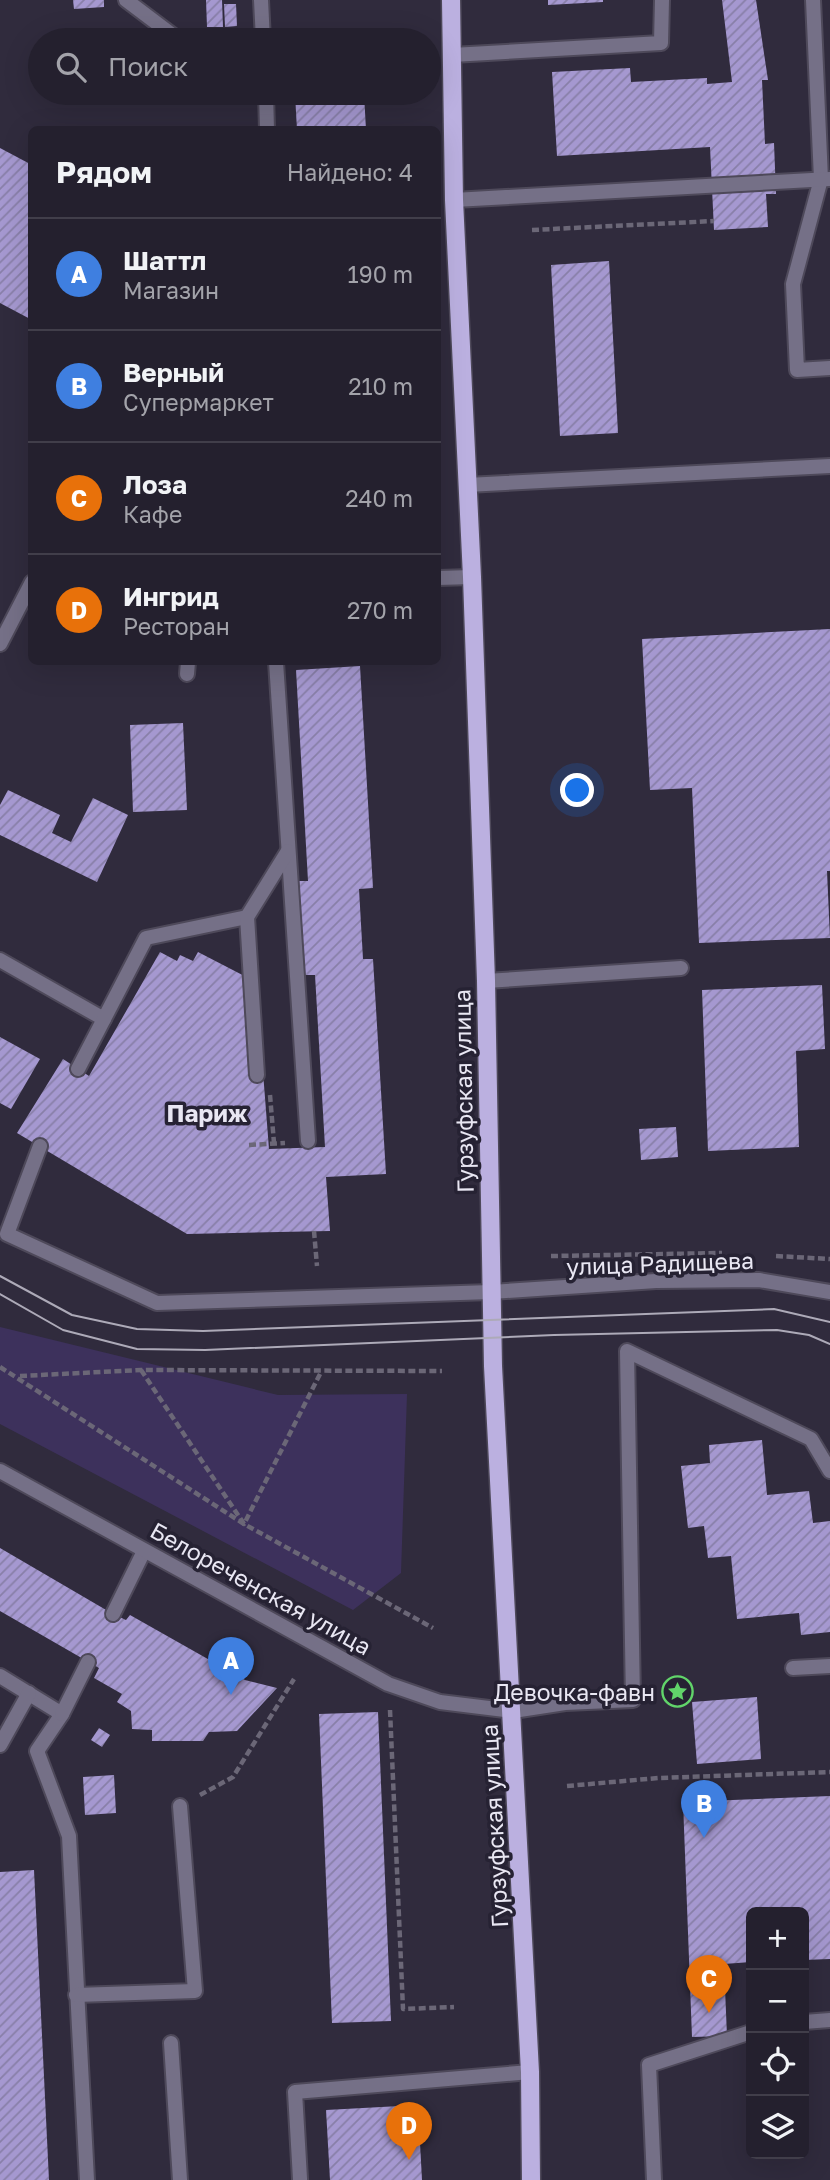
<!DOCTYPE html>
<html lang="ru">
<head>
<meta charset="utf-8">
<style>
  :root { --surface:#24202e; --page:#302d3a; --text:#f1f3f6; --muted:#a3a3aa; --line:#413e4a; --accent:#61d46a }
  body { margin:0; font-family:"Golos Text",sans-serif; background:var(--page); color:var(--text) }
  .controls { position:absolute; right:21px; bottom:21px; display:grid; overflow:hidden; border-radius:10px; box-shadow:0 7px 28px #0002 }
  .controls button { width:63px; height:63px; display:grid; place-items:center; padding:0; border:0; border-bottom:2px solid var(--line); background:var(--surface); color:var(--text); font:35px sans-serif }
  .you { position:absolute; left:578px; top:791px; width:24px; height:24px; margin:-18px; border:5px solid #fff; border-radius:50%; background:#1a73e8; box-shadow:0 0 0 10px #1a73e833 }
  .badge { display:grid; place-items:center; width:46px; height:46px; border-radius:50%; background:var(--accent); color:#fff; font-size:23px; font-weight:700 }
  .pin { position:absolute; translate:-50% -58px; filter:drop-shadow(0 2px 4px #0008) }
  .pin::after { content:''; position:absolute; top:37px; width:24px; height:21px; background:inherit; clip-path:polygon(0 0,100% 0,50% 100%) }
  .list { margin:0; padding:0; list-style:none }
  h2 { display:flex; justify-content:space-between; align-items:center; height:91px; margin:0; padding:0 28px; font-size:30px }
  h2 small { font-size:23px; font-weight:400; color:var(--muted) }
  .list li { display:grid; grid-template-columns:46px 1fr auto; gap:21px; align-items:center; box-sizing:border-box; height:112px; padding:0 28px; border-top:2px solid var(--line) }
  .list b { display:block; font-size:26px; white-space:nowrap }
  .list p { margin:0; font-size:23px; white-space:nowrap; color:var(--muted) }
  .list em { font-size:23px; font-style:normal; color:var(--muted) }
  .icon { flex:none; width:38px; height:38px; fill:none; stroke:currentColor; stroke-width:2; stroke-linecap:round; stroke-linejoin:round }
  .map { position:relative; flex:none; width:830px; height:2180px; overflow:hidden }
  .search { position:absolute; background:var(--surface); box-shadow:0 7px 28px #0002; left:28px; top:28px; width:413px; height:77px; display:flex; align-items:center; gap:18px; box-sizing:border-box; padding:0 24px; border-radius:38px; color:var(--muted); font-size:26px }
  .panel { position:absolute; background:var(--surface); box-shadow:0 7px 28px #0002; left:28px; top:126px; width:413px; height:539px; border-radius:10px }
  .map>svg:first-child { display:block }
  .green { fill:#3d315c }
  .building { fill:url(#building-hatch) }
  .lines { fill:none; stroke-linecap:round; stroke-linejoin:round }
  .service-casing { stroke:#4e495a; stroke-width:18 }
  .minor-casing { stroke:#4e495a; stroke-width:18 }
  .primary-casing { stroke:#4e495a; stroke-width:21 }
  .path { stroke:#6b6777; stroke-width:4.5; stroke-dasharray:7 3.5; stroke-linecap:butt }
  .service { stroke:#757087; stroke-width:14 }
  .minor { stroke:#757087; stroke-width:14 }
  .primary { stroke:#bbb0e0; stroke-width:18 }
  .tram { stroke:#adaab8; stroke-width:2 }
  .labels { text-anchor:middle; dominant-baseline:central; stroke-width:7; stroke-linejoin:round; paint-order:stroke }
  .street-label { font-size:23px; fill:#e9e7f3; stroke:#262233 }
  .poi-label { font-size:23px; fill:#e9e7f3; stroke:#262233; text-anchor:end }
  .neighbourhood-label { font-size:24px; font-weight:bold; fill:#e9e7f3; stroke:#262233 }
</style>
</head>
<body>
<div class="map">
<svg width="830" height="2180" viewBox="0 0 830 2180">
  <defs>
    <pattern id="building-hatch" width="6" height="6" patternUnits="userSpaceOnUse" patternTransform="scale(1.75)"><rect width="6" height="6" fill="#a598d0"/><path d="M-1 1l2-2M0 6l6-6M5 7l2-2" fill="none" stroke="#887fa8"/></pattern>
  </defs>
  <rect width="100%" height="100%" fill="#302b3d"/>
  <path class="green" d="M0,1327l278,68 129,-1 -6,179 -48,37 -353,-186z"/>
  <g class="building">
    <path d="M73,0h31v7l-30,2z"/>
    <path d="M206,0h16l1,27h-16z"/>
    <path d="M548,0h55v2l-55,3z"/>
    <path d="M722,0h34l12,80h-6l3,64 9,-1 2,51h-10l2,33 -54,3 -4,-83 -153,9 -5,-84 78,-4 1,14 76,-4v6l25,-2z"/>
    <path d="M224,4h12l1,22 -12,1z"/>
    <path d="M74,29l23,11h-29z"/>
    <path d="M318,93h46l2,37h-69l-2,-36z"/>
    <path d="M0,148l32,17v155l-32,-17z"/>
    <path d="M609,261l9,172 -58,3 -9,-171z"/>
    <path d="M830,629v242h-3l3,67 -131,5 -7,-155 -42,2 -8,-151z"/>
    <path d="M360,666l13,222 -14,1 4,70h10l13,215 -60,3 4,54 -143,3 -170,-101 46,-74 26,17 71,-124 17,9 3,-6 13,6 5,-9 58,30 13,167 56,-2 -10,-172h-11l-5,-94h9l-12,-211z"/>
    <path d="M183,723l4,87 -54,2 -3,-87z"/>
    <path d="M8,790l52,25 -8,18 19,9 22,-44 35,17 -31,67 -97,-47v-30z"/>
    <path d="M822,985l3,64 -29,2 3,96 -91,4 -6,-161z"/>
    <path d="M0,1037l40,22 -29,50 -11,-6z"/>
    <path d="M676,1127l2,30 -37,3 -2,-31z"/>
    <path d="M762,1440l5,55 42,-4 4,32 17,-2v111l-29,3 -2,-22 -62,6 -6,-63 -23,2 -4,-32 -16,2 -7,-62 29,-3 -1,-18z"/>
    <path d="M0,1548l113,66 13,6 4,-5 115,65 32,8 -40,43 -28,1 -6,9h-51v-11l-20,-1 -1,-18 -14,-9 5,-8 -28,-16 5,-10 -99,-57z"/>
    <path d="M757,1697l4,62 -64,5 -5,-62z"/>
    <path d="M378,1712l13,309 -59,2 -13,-309z"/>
    <path d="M99,1728l11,7 -8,12 -11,-7z"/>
    <path d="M114,1775l2,38 -31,2 -2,-38z"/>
    <path d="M830,1796v163l-26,1v-48h-53v50l-27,2 3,72 -35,1 -9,-235z"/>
    <path d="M34,1870l15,310h-49v-308z"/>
    <path d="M418,2105l4,75h-92l-4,-70z"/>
  </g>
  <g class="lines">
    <defs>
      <g id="service">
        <path d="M126,0l53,40"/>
        <path d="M261,0l2,40"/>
        <path d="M813,0l8,179 -28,105 4,86 33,-2"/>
        <path d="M452,55l209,-12 1,-43"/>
        <path d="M266,93l1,37"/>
        <path d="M454,200l376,-21"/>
        <path d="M467,485l363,-19"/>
        <path d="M438,578l34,-1"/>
        <path d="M0,644l32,-62"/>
        <path d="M276,662l32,479"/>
        <path d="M187,674l1,-12"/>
        <path d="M0,960l104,59"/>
        <path d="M486,981l195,-13"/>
        <path d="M78,1069l68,-131 101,-21"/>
        <path d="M257,1075l-10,-158 41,-66"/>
        <path d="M40,1146l-33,88 150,69 334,-11"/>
        <path d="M113,1614l31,-63"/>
        <path d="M793,1668l37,-2"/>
        <path d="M0,1676l62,38 -25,37 32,85 18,344"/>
        <path d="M513,1711l52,-8 68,-3 -6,-349 184,88 19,32"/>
        <path d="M62,1714l26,-52"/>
        <path d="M0,1745l29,-52"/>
        <path d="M76,1995l119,-4 -15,-185"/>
        <path d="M804,2022l26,-2"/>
        <path d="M171,2043l9,137"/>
        <path d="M300,2179l-5,-87 235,-20"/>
        <path d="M654,2180l-5,-115 102,-33"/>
      </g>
      <g id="minor">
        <path d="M491,1292l165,-11 103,-1 71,12"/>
        <path d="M0,1471l388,213 52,18 73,9"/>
      </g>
      <path id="primary" d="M451,0l3,200 18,377 14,404 7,385 37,706 1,108"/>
    </defs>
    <use href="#service" class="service-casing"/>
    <use href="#minor" class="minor-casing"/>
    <use href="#primary" class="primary-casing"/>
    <g class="path">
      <path d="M532,230l182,-9"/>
      <path d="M270,1095l4,48"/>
      <path d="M249,1145l36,-2"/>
      <path d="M314,1231l3,35"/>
      <path d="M551,1256l171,-3"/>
      <path d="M776,1256l54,3"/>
      <path d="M0,1367l244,157 189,104"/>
      <path d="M141,1370l103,154 77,-152"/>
      <path d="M20,1376l121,-6 301,1"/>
      <path d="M390,1710l13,299 51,-2"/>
      <path d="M567,1786l91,-8 172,-6"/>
      <path d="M200,1795l33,-18 61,-98"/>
    </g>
    <use href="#service" class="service"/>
    <use href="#minor" class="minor"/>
    <use href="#primary" class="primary"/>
    <g class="tram">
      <path d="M0,1276l72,39 65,14 66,2 571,-22 56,13"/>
      <path d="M0,1294l63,36 74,19 68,1 349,-15 223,-5 32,5 21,9"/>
    </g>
  </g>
  <defs>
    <symbol id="sight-ring" viewBox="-11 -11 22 22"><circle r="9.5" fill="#262233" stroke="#61d46a" stroke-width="1.5"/><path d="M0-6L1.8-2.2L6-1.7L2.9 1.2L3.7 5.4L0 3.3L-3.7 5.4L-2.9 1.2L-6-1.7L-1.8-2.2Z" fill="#61d46a"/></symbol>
  </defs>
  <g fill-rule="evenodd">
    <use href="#sight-ring" x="660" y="1674" width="35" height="35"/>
  </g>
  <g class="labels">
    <g class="street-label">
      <text transform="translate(463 1091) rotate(-91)">Гурзуфская улица</text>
      <text transform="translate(660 1263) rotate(-2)">улица Радищева</text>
      <text transform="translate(261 1588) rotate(29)">Белореченская улица</text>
      <text transform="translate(494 1826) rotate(-93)">Гурзуфская улица</text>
    </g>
    <g class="poi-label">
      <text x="655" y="1692">Девочка-фавн</text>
    </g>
    <g class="neighbourhood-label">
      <text x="207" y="1112">Париж</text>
    </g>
  </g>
</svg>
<div class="controls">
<button>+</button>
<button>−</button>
<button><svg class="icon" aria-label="locate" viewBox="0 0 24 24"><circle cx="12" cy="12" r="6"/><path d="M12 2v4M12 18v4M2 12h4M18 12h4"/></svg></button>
<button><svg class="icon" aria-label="layers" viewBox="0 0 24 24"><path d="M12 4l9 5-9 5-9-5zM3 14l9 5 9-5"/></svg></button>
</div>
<div class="you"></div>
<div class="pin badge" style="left:231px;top:1695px;background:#3f7fe0">A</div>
<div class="pin badge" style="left:704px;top:1838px;background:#3f7fe0">B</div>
<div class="pin badge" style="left:709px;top:2013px;background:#e8710a">C</div>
<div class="pin badge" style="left:409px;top:2160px;background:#e8710a">D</div>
<div class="search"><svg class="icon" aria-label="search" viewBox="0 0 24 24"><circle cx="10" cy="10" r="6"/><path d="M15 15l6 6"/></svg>Поиск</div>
<section class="panel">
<h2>Рядом<small>Найдено: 4</small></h2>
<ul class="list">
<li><span class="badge" style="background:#3f7fe0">A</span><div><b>Шаттл</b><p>Магазин</p></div><em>190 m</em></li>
<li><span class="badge" style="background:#3f7fe0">B</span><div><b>Верный</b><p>Супермаркет</p></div><em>210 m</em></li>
<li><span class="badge" style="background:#e8710a">C</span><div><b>Лоза</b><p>Кафе</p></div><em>240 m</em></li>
<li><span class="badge" style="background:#e8710a">D</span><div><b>Ингрид</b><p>Ресторан</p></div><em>270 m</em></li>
</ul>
</section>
</div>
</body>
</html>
